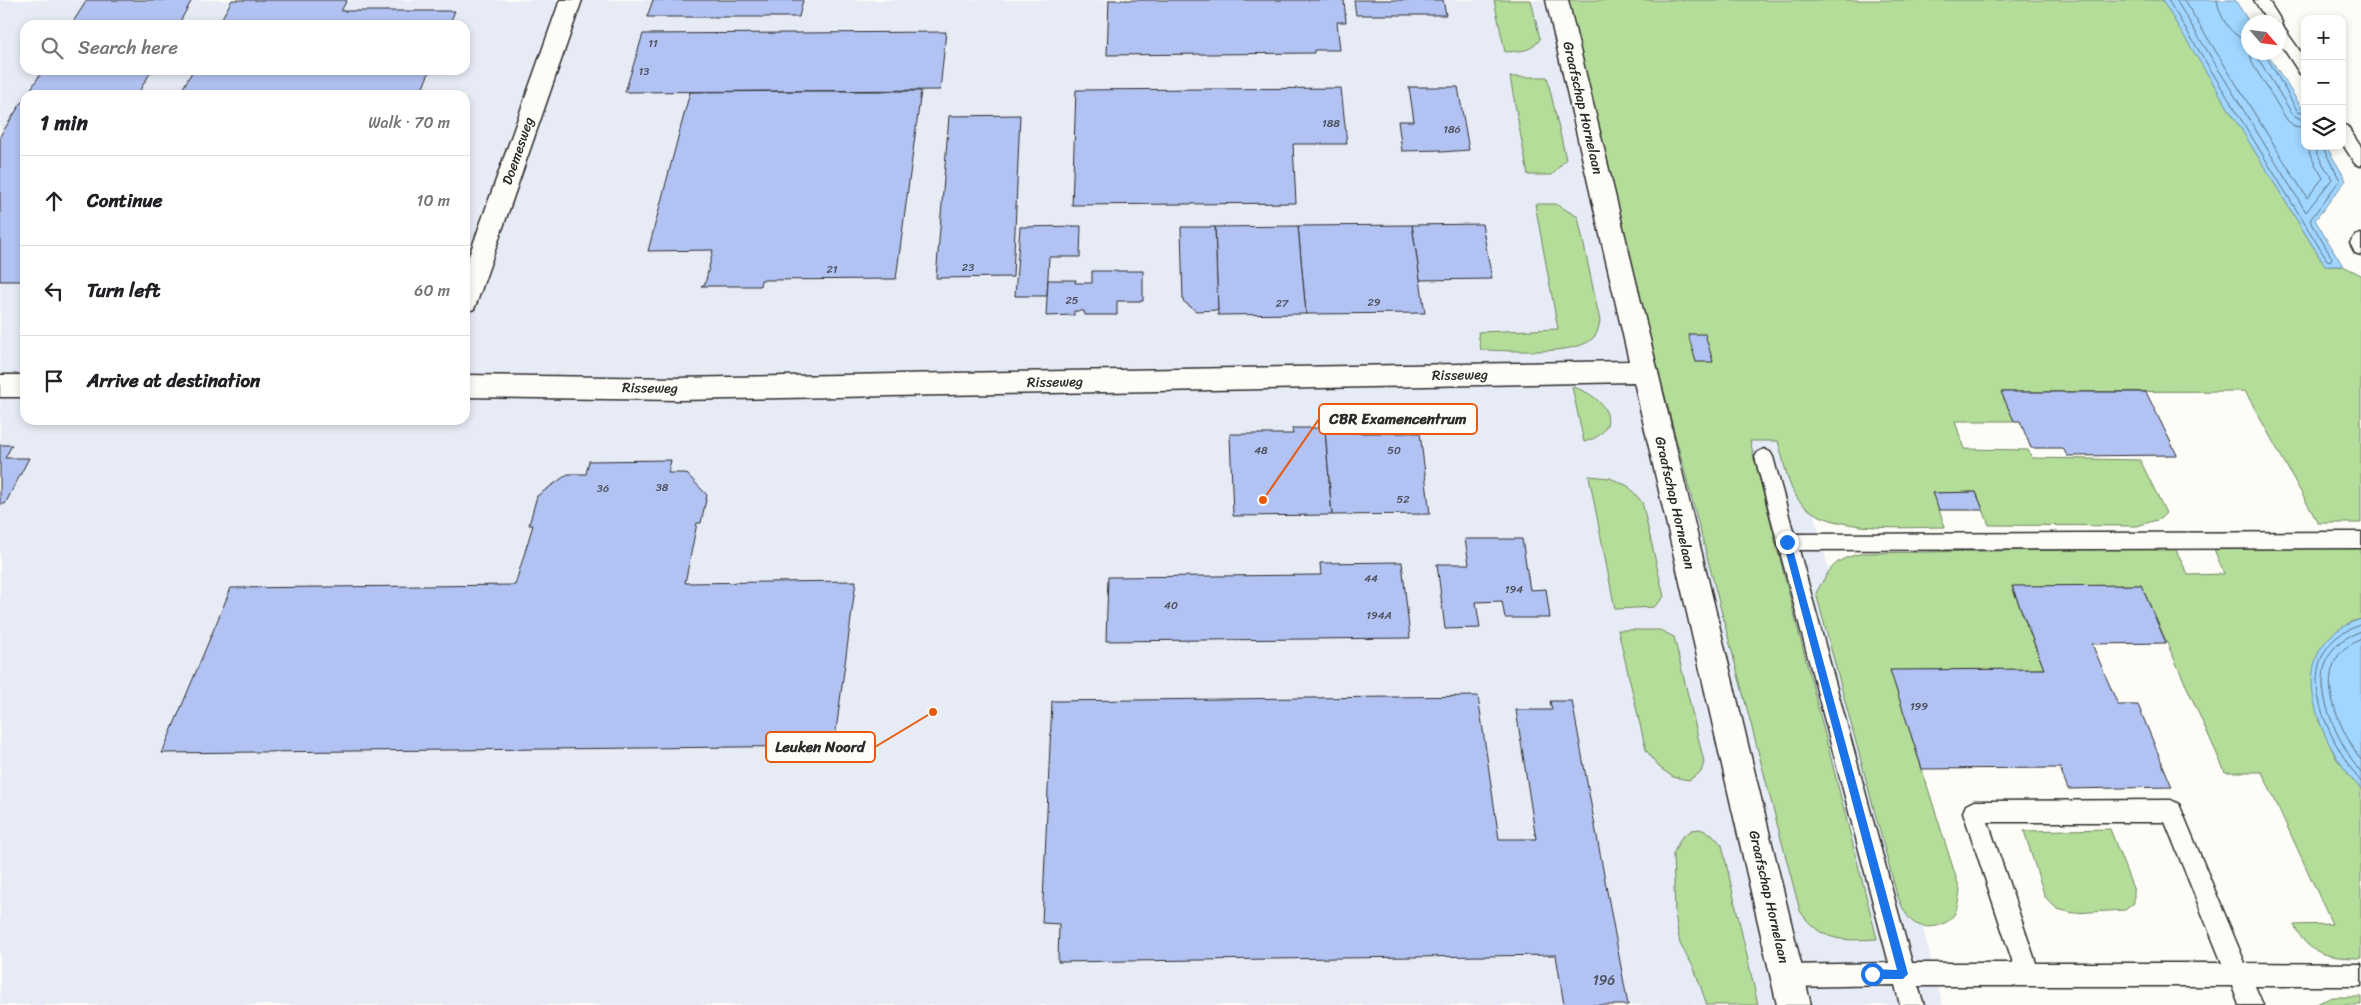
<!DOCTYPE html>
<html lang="en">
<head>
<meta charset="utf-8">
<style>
  :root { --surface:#fff; --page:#f2f2f2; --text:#202124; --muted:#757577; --line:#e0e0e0 }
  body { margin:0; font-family:Sriracha,sans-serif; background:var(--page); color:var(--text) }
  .controls { position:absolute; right:15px; top:15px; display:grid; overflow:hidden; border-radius:10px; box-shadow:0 2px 8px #0003 }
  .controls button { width:45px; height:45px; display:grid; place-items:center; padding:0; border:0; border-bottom:1px solid var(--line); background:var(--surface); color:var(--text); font:25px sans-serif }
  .compass { position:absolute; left:2241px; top:15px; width:45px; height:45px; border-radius:50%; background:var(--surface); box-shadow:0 2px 8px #0003; rotate:118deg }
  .stop { position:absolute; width:15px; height:15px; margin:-11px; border:4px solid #1a73e8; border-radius:50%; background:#fff }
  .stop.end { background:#1a73e8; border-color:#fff; box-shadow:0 1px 5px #0008 }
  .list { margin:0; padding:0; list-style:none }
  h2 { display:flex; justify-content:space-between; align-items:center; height:65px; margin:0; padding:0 20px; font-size:21px }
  h2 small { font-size:16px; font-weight:400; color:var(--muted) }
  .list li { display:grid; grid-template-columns:32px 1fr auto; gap:15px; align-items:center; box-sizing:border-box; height:90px; padding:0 20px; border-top:1px solid var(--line) }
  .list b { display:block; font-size:19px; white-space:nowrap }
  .list em { font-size:16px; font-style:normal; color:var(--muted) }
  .icon { flex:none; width:28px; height:28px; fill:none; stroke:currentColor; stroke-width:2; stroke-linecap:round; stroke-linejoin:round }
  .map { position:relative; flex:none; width:2361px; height:1005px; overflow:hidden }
  .search { position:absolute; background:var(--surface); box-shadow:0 2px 8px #0003; left:20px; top:20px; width:450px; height:55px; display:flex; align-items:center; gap:12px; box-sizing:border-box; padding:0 18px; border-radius:15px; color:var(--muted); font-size:19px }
  .panel { position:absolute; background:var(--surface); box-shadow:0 2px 8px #0003; left:20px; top:90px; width:450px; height:335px; border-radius:15px }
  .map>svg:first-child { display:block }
  .built { fill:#e6ebf6; fill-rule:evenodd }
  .green { fill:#b4dd99; stroke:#708462 }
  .water { fill:#a0d6ff; stroke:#7192aa }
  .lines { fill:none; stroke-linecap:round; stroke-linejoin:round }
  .shore { stroke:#5a6f80; stroke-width:1 }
  .building { fill:#b2c3f3; stroke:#2b2b2b }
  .lane-casing { stroke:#2b2b2b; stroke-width:3 }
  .street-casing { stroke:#2b2b2b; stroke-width:3 }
  .lane { fill:#fdfcf7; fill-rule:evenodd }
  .street { fill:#fdfcf7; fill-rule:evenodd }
  .route { fill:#1a73e8 }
  .labels { text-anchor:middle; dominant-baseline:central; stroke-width:4.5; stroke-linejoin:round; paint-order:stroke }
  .number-label { font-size:11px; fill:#4d515d }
  .street-label { font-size:14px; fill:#2b2b2b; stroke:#fdfcf7 }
  .near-number-label { font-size:14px; fill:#4d515d }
  .leader { fill:none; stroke:#e8590c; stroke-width:2 }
  .callout-dot { fill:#e8590c; stroke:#fdfcf7; stroke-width:2 }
  .callout { fill:#fdfcf7; stroke:#e8590c; stroke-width:2 }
  .callout-label { font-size:15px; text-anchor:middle; font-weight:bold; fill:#2b2b2b }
</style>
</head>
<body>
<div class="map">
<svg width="2361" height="1005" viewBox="0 0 2361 1005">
  <rect width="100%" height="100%" fill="#fdfcf7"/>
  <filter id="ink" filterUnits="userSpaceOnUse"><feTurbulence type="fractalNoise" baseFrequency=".02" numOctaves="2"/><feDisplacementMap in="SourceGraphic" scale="10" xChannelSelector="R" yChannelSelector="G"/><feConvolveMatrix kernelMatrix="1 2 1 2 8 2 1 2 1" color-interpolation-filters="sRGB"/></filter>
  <g filter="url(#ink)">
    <path class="built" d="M0,0h1679l264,1005h-1943zM25,25h440v45h-440zM25,95h440v325h-440z"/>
    <g class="green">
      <path d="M1494,0h37l9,39c-8,13 -21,12 -35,13z"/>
      <path d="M1568,0h595l162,266h18l18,9v248h-43l-73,-132 -243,1 12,29h-59l9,28 64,1 4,8 108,2 26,53 -6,6 -23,7 -148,-1 -13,-33 -43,1 12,34c-41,0 -129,9 -151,-34 -8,-15 -11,-36 -16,-52h-28l127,498c-35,2 -56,3 -77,-28l-155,-591z"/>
      <path d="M1510,77h37l19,82 -14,16h-24z"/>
      <path d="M1535,204h21l22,13 22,104c-1,4 -2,11 -5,15 -15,21 -89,14 -114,14l-3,-18 80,-3z"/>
      <path d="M1572,387c34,8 54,43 12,55z"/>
      <path d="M1589,476l21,2 18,8 14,16 22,95 -10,10 -39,2z"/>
      <path d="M2175,548l13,27 36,-1 -10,-25 147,-1v71l-11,3 -32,97 18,39 25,31v169c-30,0 -53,-2 -67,-33l38,-1 -70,-152h-37l-84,-187 -129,2 32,82 -153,2 69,219c-1,7 -2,16 -5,23 -7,14 -30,18 -42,9 -8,-7 -12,-18 -16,-27l-81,-302c15,-26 17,-34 48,-40z"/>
      <path d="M1618,630h42l14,7 30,125 -3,10 -12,8 -16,-3 -14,-10 -13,-17z"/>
      <path d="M1700,829l12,5 10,11 36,160h-51l-13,-37 -14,-24 -5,-30 -2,-60 8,-16 11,-8z"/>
      <path d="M2110,829l24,62v12l-9,7 -52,3 -16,-4 -12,-12 -21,-66z"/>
      <path d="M2333,997h28v8h-48z"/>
    </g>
    <g class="water">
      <path d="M2162,0h73l14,22 -1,30 19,1 38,60v33h21l20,34 -31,40 28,46h-18z"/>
      <path d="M2361,619v170c-43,-45 -84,-143 0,-170z"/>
    </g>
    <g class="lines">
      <g class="shore">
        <path d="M2168,0l159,260 3,1 2,-3 -22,-38 30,-40 -18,-34"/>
        <path d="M2176,0l130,212 26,-33 -15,-25 -2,-8"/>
        <path d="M2184,0l123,198 16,-20 -13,-23 -2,-9"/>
        <path d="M2217,0c3,17 13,36 31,41"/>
        <path d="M2250,52l2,11 35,57 7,6 11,2"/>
        <path d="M2257,52l2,8 34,55 12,6"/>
        <path d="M2264,52l34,60 7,2"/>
        <path d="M2361,624c-7,4 -17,7 -24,13 -45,38 -4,109 24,145"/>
        <path d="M2361,631c-6,3 -15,6 -21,11 -39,34 -2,99 21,131"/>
        <path d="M2361,639c-5,3 -12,6 -17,10 -31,30 -2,83 17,111"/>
      </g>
    </g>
    <g class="building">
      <path d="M87,0h105l-14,25h-107z"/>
      <path d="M232,0h115l-6,11h114l-6,14h-231z"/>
      <path d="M653,0h150l-4,17h-152z"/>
      <path d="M1109,0h235l2,22h-9l3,28h-26v3l-207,2z"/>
      <path d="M1354,0h89l3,15h-90z"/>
      <path d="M946,32l-6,58 -315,2 18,-58z"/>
      <path d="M43,70h109l-15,25h-110z"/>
      <path d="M193,70h237l-10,25h-241z"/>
      <path d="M1409,87h49l11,63 -28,2v-2l-39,1 -4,-30h16z"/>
      <path d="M1341,88l6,56h-54l3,59 -224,2 4,-115z"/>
      <path d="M815,91h106l-25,188 -135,1 -1,6h-59l4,-2 8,-34 -65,1 42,-159z"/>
      <path d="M25,97v184h-25v-145z"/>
      <path d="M1020,115l-7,162 -77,1 13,-162z"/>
      <path d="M1482,224l10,55 -72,1 -8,-55z"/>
      <path d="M1412,225l13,88 -119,1 -8,-88z"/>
      <path d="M1081,226l-1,31h-31l-2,39h-32l5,-69z"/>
      <path d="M1298,226l8,88 -88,1 -3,-88z"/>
      <path d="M1181,227h34l3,83 -22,1 -13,-10z"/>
      <path d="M1092,271h51v30h-26v14h-32l-1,-4h-10v4l-28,1 2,-36h28l-1,3h17z"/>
      <path d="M1688,334h17l8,28h-17z"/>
      <path d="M2001,392h145l31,63 -110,1 -4,-8h-32l-11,-27h-6z"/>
      <path d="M1324,417l8,98 -99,1 -3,-82h63l-1,-6h32z"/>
      <path d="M1324,417l1,10h32v6h63l10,81 -98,1z"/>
      <path d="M0,445h12l-7,13h24l-24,46h-5z"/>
      <path d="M671,460l-3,13h18l21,22 -6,28h-4l-12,60 171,-2 -22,165 -672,7 69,-165 284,-3 18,-60h-4l8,-29 31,-22h18l3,-13z"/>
      <path d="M1976,492l7,18h-44l-7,-17z"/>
      <path d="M1465,539h57l8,51 16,-1 4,29h-45l-3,-17 -26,1 4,26 -35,1 -8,-65h32z"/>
      <path d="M1402,562l8,76 -304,3 2,-64 213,-2 -1,-12z"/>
      <path d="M2141,585l25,58 -74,1 26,61h20l34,82 -104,2 -8,-21 -138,1 -32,-99 154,-1 -32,-83z"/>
      <path d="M1478,696l21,143h37l-20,-129h36l-2,-9h22l56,304h-64l-8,-50 -498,7 1,-38 -17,-1 10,-222z"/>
    </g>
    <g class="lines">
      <defs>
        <g id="lane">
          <path d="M2254,0h14l14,22 -1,2 24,34v17l-5,-1 -22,-34v-18h-10z"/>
          <path d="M2342,125l5,1 14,21v19l-6,-2 -13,-21z"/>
          <path d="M2361,234v21l-6,-2 -5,-10 5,-7z"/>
          <path d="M1764,449l6,3 3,5 21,77 567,-2v16l-562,2 113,413h101l-50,-151 3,-7 8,-4 197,-1 8,4 66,159 116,1v22h-106l8,19h-24l-7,-19h-314l6,19h-24l-5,-20 -108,2 -8,-3 -3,-8 3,-8 8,-3 102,-2 -134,-506 3,-5zM1988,822h177l57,141h-186z"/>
        </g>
        <g id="street">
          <path d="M560,0h22l-105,302 -3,7 -9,3v-45z"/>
          <path d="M1546,0h22l243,1005h-34l-143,-623 -955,18 -214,-3v-22l214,3 950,-17z"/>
          <rect x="0" y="375" width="25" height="22"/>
        </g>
      </defs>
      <use href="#lane" class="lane-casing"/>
      <use href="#street" class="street-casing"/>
      <use href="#lane" class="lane"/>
      <use href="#street" class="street"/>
    </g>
  </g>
  <path class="route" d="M1787,538l4,4 117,432 -5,5h-31l-4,-5 4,-5 25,1 -114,-428z"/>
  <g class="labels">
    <g class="number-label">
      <text x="653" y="43">11</text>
      <text x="644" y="71">13</text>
      <text x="1331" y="123">188</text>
      <text x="1452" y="129">186</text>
      <text x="968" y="267">23</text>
      <text x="832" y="269">21</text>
      <text x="1072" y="300">25</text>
      <text x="1374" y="302">29</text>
      <text x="1282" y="303">27</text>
      <text x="1261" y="450">48</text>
      <text x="1394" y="450">50</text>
      <text x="662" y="487">38</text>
      <text x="603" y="488">36</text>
      <text x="1403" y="499">52</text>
      <text x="1371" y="578">44</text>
      <text x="1514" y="589">194</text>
      <text x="1171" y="605">40</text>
      <text x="1379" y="615">194A</text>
      <text x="1919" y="706">199</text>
    </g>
    <g class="street-label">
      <text transform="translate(1583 108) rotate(77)">Graafschap Hornelaan</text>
      <text transform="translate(518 151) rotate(-71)">Doemesweg</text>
      <text transform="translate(1460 375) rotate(-1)">Risseweg</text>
      <text transform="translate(1055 382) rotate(-1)">Risseweg</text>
      <text transform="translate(650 388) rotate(1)">Risseweg</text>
      <text transform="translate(1675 503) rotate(77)">Graafschap Hornelaan</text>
      <text transform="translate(1769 897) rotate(77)">Graafschap Hornelaan</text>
    </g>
    <g class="near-number-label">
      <text x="1604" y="980">196</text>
    </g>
  </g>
  <path class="leader" d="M1263 500L1319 419M933 712L875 747"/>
  <g class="callout-dot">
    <circle cx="1263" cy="500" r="5"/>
    <circle cx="933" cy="712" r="5"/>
  </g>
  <g class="callout">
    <rect x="1319" y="404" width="158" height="30" rx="5"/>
    <rect x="766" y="732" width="109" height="30" rx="5"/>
  </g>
  <g class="callout-label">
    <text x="1398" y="424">CBR Examencentrum</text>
    <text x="820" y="752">Leuken Noord</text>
  </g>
</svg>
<div class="controls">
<button>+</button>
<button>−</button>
<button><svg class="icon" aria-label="layers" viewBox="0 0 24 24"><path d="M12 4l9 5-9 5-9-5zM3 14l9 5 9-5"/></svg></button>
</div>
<svg class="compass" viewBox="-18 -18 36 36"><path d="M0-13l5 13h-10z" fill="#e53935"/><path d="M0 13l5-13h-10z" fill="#757577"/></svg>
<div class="stop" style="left:1872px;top:974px"></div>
<div class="stop end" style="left:1787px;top:542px"></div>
<div class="search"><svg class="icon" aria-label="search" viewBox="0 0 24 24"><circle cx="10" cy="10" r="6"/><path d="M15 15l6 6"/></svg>Search here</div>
<section class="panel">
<h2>1 min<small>Walk · 70 m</small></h2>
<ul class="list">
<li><svg class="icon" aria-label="ahead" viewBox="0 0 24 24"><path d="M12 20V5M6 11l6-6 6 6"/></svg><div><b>Continue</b></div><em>10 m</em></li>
<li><svg class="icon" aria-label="left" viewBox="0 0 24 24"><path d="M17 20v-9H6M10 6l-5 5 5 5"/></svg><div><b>Turn left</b></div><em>60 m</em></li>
<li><svg class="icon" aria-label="arrive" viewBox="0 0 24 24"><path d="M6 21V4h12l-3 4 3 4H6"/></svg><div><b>Arrive at destination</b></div></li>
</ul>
</section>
</div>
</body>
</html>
